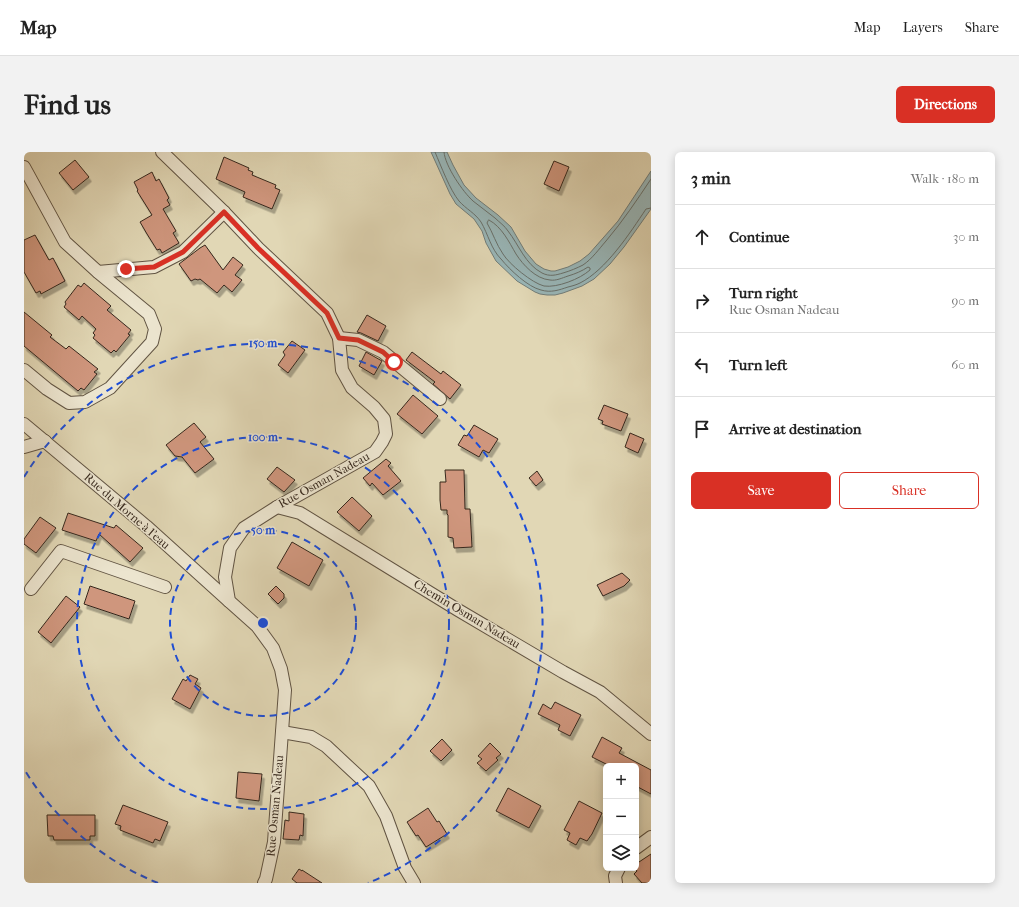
<!DOCTYPE html>
<html lang="en">
<head>
<meta charset="utf-8">
<style>
  :root { --surface:#fff; --page:#f2f2f2; --text:#222; --muted:#767676; --line:#e0e0e0; --accent:#d93025 }
  body { margin:0; font-family:"IM FELL French Canon",serif; background:var(--page); color:var(--text) }
  .controls { position:absolute; right:12px; bottom:12px; display:grid; overflow:hidden; border-radius:6px; box-shadow:0 2px 10px #0003 }
  .controls button { width:36px; height:36px; display:grid; place-items:center; padding:0; border:0; border-bottom:1px solid var(--line); background:var(--surface); color:var(--text); font:20px sans-serif }
  .stop { position:absolute; width:12px; height:12px; margin:-9px; border:3px solid #d93025; border-radius:50%; background:#fff }
  .stop.end { background:#d93025; border-color:#fff; box-shadow:0 1px 4px #0008 }
  .list { margin:0; padding:0; list-style:none }
  h2 { display:flex; justify-content:space-between; align-items:center; height:52px; margin:0; padding:0 16px; font-size:17px }
  h2 small { font-size:13px; font-weight:400; color:var(--muted) }
  .list li { display:grid; grid-template-columns:26px 1fr auto; gap:12px; align-items:center; box-sizing:border-box; height:64px; padding:0 16px; border-top:1px solid var(--line) }
  .list b { display:block; font-size:15px; white-space:nowrap }
  .list p { margin:0; font-size:13px; white-space:nowrap; color:var(--muted) }
  .list em { font-size:13px; font-style:normal; color:var(--muted) }
  .actions { display:flex; gap:8px; padding:12px 16px }
  .actions a { flex:1; padding:9px 0; border:1px solid var(--accent); border-radius:6px; text-align:center; font-size:14px; color:var(--accent) }
  .actions .main { background:var(--accent); color:#fff }
  .icon { flex:none; width:22px; height:22px; fill:none; stroke:currentColor; stroke-width:2; stroke-linecap:round; stroke-linejoin:round }
  .map { position:relative; flex:none; width:627px; height:731px; overflow:hidden; border-radius:6px }
  header { display:flex; align-items:center; gap:24px; box-sizing:border-box; height:56px; padding:0 20px; background:var(--surface); border-bottom:1px solid var(--line) }
  header strong { font-size:19px }
  nav { display:flex; gap:22px; margin-inline-start:auto; font-size:14px }
  .intro { display:flex; align-items:center; justify-content:space-between; box-sizing:border-box; height:96px; padding:0 24px }
  h1 { margin:0; font-size:28px }
  .button { padding:10px 18px; border-radius:6px; background:var(--accent); color:#fff; font-size:14px; font-weight:700 }
  main { display:flex; gap:24px; padding:0 24px }
  aside { flex:1; background:var(--surface); border-radius:6px; box-shadow:0 2px 10px #0003 }
  .map>svg:first-child { display:block }
  .water { fill:#99b7b9; stroke:#717e7b }
  .lines { fill:none; stroke-linecap:round; stroke-linejoin:round }
  .shore { stroke:#68706b; stroke-width:1 }
  .building { fill:#cf967d; stroke:#36281d; filter:url(#shadow) }
  .minor-casing { stroke:#615443; stroke-width:14 }
  .minor { stroke:#ece5cf; stroke-width:12 }
  .route { stroke:#d93025; stroke-width:5 }
  .ring { fill:none; stroke:#1d4ed8; stroke-width:2; stroke-dasharray:7 5 }
  .labels { text-anchor:middle; dominant-baseline:central; stroke-width:3; stroke-linejoin:round; paint-order:stroke }
  .street-label { font-size:12px; fill:#36281d; stroke:#ece5cf }
  .centre { fill:#1d4ed8; stroke:#ece5cf; stroke-width:2 }
  .ring-label { font-size:12px; text-anchor:middle; font-weight:bold; fill:#1d4ed8; stroke:#ece5cf; stroke-width:3; stroke-linejoin:round; paint-order:stroke }
</style>
</head>
<body>
<header>
<strong>Map</strong>
<nav><a>Map</a><a>Layers</a><a>Share</a></nav>
</header>
<div class="intro"><h1>Find us</h1><a class="button">Directions</a></div>
<main>
<div class="map">
<svg width="627" height="731" viewBox="0 0 627 731">
  <defs>
    <filter id="shadow"><feDropShadow dx="2.5" dy="4.5" stdDeviation="0" flood-color="#0004"/></filter>
  </defs>
  <rect width="100%" height="100%" fill="#e1d7b5"/>
  <filter id="stains"><feTurbulence type="fractalNoise" baseFrequency=".005" numOctaves="4"/><feColorMatrix values="0 0 0 0 .2 0 0 0 0 .09 0 0 0 0 .02 0 0 0 .5 -.17"/></filter>
  <radialGradient id="worn" r=".72"><stop offset=".6" stop-color="#630" stop-opacity="0"/><stop offset="1" stop-color="#630" stop-opacity=".3"/></radialGradient>
  <path class="water" d="M407,0h16l6,13 11,20 12,13 22,17 13,12 14,24 11,13 8,5 7,2h4l13,-4 12,-6 9,-7 29,-33 33,-50v38l-27,38 -14,17 -16,15 -12,7 -19,7 -8,2h-8l-7,-1 -5,-2 -18,-11 -21,-20 -10,-18 -4,-12 -8,-12 -18,-15 -6,-10z"/>
  <g class="lines">
    <g class="shore">
      <path d="M411,0c6,14 15,38 24,49 7,8 16,12 22,21 7,12 10,27 20,37 9,11 27,28 40,31 10,3 18,0 27,-3 4,-1 8,-2 12,-4 26,-13 50,-50 66,-74l5,-1"/>
      <path d="M420,0c1,14 19,40 29,49 7,6 15,11 22,17 4,4 10,8 13,13 11,14 17,33 34,42 8,4 14,2 21,0 7,-2 14,-5 20,-8 9,-6 16,-16 23,-24 17,-20 31,-41 45,-62"/>
      <path d="M465,68c13,7 20,22 27,34 7,11 20,25 34,26 6,1 12,-2 18,-4 7,-2 14,-5 20,-9l2,1v2c-10,9 -33,18 -46,16 -12,-3 -35,-22 -41,-32 -7,-10 -10,-21 -16,-31l1,-2z"/>
    </g>
  </g>
  <g class="building">
    <path d="M200,5l25,11 -1,2 5,2 -1,3 24,10 -1,3 5,2 -8,19 -29,-12 2,-5 -29,-13z"/>
    <path d="M51,8l14,17 -16,13 -14,-17z"/>
    <path d="M530,9l15,6 -10,24 -15,-7z"/>
    <path d="M128,20l4,9 3,-2 10,19 -2,2 3,5 -7,4 13,22 -3,2 6,10 -17,10 -2,-4 -3,1 -10,-16 -7,-12 12,-7 -15,-24 1,-1 -4,-8z"/>
    <path d="M11,83l14,25 4,-2 12,23 -24,13 -1,-3 -4,2 -12,-21v-32z"/>
    <path d="M181,93l18,25 10,-13 10,8 -8,10 7,5 -10,12 -8,-7 -7,8 -17,-14 -2,1 -3,-1 -4,2 -12,-17 21,-16z"/>
    <path d="M60,131l27,23 -4,4 24,20 -3,4 2,1 -14,17 -2,-2 -3,3 -18,-15 2,-3 -2,-2 3,-4 -14,-13 -3,4 -15,-13 2,-3 -1,-2 13,-17 3,2z"/>
    <path d="M0,160l28,23 -2,2 16,12 3,-3 29,23 -4,3 3,2 -13,16 -3,-2 -3,3 -54,-45z"/>
    <path d="M343,163l19,11 -8,15 -17,-8 -4,-1z"/>
    <path d="M268,189l13,9 -17,23 -10,-8 7,-10 -2,-3z"/>
    <path d="M342,200l16,9 -8,14 -15,-9z"/>
    <path d="M388,200l29,22 2,-3 18,14 -11,14 -17,-15 2,-2 -29,-22z"/>
    <path d="M389,243l25,21 -16,18 -25,-20z"/>
    <path d="M580,253l24,9 -7,17 -19,-7 1,-3 -5,-2z"/>
    <path d="M170,271l12,14 -6,5 14,17 -19,14 -13,-16 -7,-1 -9,-11z"/>
    <path d="M450,273l24,14 -9,14 -6,-3 -4,7 -21,-12 6,-10 3,1z"/>
    <path d="M606,281l14,6 -6,14 -13,-6z"/>
    <path d="M362,307l5,4 -3,3 13,15 -18,14 -11,-12 -2,3 -7,-8z"/>
    <path d="M253,315l18,13 -11,12 -17,-13z"/>
    <path d="M421,318h19l1,39h5l2,38 -18,1 -1,-10 -5,-1v-22l-1,-1v-4h-6l-1,-10v-18h6z"/>
    <path d="M513,319l6,9 -7,6 -7,-8z"/>
    <path d="M328,345l20,19 -13,15 -22,-19z"/>
    <path d="M44,361l46,15 2,-3 27,23 -13,14 -31,-28 -3,7 -34,-11z"/>
    <path d="M16,365l16,11 -20,25 -12,-9v-5z"/>
    <path d="M268,390l31,18 -14,26 -32,-18z"/>
    <path d="M598,421l8,7 -6,6 -21,10 -6,-11z"/>
    <path d="M66,434l45,15 -6,18 -45,-15z"/>
    <path d="M252,434l8,8v4l-6,6 -10,-10z"/>
    <path d="M42,444l14,11 -29,36 -13,-11z"/>
    <path d="M166,523l8,4 -3,5 6,4 -11,21 -18,-10 11,-20 3,2z"/>
    <path d="M531,550l26,13 -11,21 -12,-6 2,-5 -22,-11 5,-10 8,5z"/>
    <path d="M578,585l20,11 -3,5 32,17v24l-15,-8v-20h-26l-18,-9z"/>
    <path d="M418,587l10,11 -11,11 -11,-10z"/>
    <path d="M466,591l11,11 -5,4 2,2 -12,11 -9,-8 5,-4 -4,-3z"/>
    <path d="M214,620l24,2 -3,27 -23,-3z"/>
    <path d="M484,636l33,18 -12,22 -33,-17z"/>
    <path d="M555,649l23,12 -10,21 -5,7 -7,-3 -4,7 -9,-5 3,-7 -6,-3z"/>
    <path d="M99,653l45,17 -8,19 -5,-2 -2,4 -33,-13 1,-4 -6,-2z"/>
    <path d="M404,656l9,14 2,-1 8,13 -21,13 -8,-12 -2,1 -9,-14z"/>
    <path d="M265,660l15,2 -1,22 -3,-1 -1,5 -16,-1 2,-19 4,1z"/>
    <path d="M23,663h48v21h-5v4h-36l-1,-4h-5z"/>
    <path d="M627,702v29h-9l-8,-9 3,-3 -2,-3h1v-4z"/>
    <path d="M275,717l3,2v-1l20,13h-25l-5,-4z"/>
  </g>
  <g class="lines">
    <defs>
      <g id="minor">
        <path d="M138,0l62,60 34,36 69,65 12,25 3,32 10,18 22,19 10,12 2,15 -4,8 -7,10 -98,55 -33,21 -14,20 -5,29 4,24 28,25 16,22 8,21 4,21 -11,152 -8,37 -2,4"/>
        <path d="M0,15l41,75 33,30 51,42 6,15 -3,13 -42,46 -25,14 -16,1 -22,-14 -23,-19"/>
        <path d="M74,120l56,-5 29,-15 41,-40"/>
        <path d="M315,186l19,2 25,12 57,47"/>
        <path d="M0,272l122,102 83,75"/>
        <path d="M0,295l21,-6"/>
        <path d="M253,355l23,6 158,97 105,62 37,20 51,42"/>
        <path d="M7,437l30,-38 104,36"/>
        <path d="M258,580l29,5 15,9 43,40 17,30 19,52 9,15"/>
        <path d="M612,696l15,-11"/>
        <path d="M592,731l-1,-7 4,-8"/>
      </g>
    </defs>
    <use href="#minor" class="minor-casing"/>
    <use href="#minor" class="minor"/>
  </g>
  <g class="lines">
    <path class="route" d="M102,117l28,-2 29,-15 41,-40 34,36 69,65 12,25 19,2 25,12 11,10"/>
  </g>
  <g class="ring">
    <circle cx="239" cy="471" r="93"/>
    <circle cx="239" cy="471" r="186"/>
    <path d="M134 731A280 280 0 0 1 0 617M0 325A280 280 0 1 1 344 731"/>
  </g>
  <g class="labels">
    <g class="street-label">
      <text transform="translate(300 328) rotate(-29)">Rue Osman Nadeau</text>
      <text transform="translate(103 359) rotate(41)">Rue du Morne à l'eau</text>
      <text transform="translate(443 462) rotate(31)">Chemin Osman Nadeau</text>
      <text transform="translate(251 654) rotate(-85)">Rue Osman Nadeau</text>
    </g>
  </g>
  <circle cx="239" cy="471" r="6" class="centre"/>
  <g class="ring-label">
    <text x="239" y="195">150 m</text>
    <text x="239" y="289">100 m</text>
    <text x="239" y="382">50 m</text>
  </g>
  <rect width="100%" height="100%" filter="url(#stains)"/>
  <rect width="100%" height="100%" fill="url(#worn)"/>
</svg>
<div class="controls">
<button>+</button>
<button>−</button>
<button><svg class="icon" aria-label="layers" viewBox="0 0 24 24"><path d="M12 4l9 5-9 5-9-5zM3 14l9 5 9-5"/></svg></button>
</div>
<div class="stop" style="left:370px;top:210px"></div>
<div class="stop end" style="left:102px;top:117px"></div>
</div>
<aside>
<h2>3 min<small>Walk · 180 m</small></h2>
<ul class="list">
<li><svg class="icon" aria-label="ahead" viewBox="0 0 24 24"><path d="M12 20V5M6 11l6-6 6 6"/></svg><div><b>Continue</b></div><em>30 m</em></li>
<li><svg class="icon" aria-label="right" viewBox="0 0 24 24"><path d="M7 20v-9h11M14 6l5 5-5 5"/></svg><div><b>Turn right</b><p>Rue Osman Nadeau</p></div><em>90 m</em></li>
<li><svg class="icon" aria-label="left" viewBox="0 0 24 24"><path d="M17 20v-9H6M10 6l-5 5 5 5"/></svg><div><b>Turn left</b></div><em>60 m</em></li>
<li><svg class="icon" aria-label="arrive" viewBox="0 0 24 24"><path d="M6 21V4h12l-3 4 3 4H6"/></svg><div><b>Arrive at destination</b></div></li>
</ul>
<div class="actions"><a class="main">Save</a><a>Share</a></div>
</aside>
</main>
</body>
</html>
